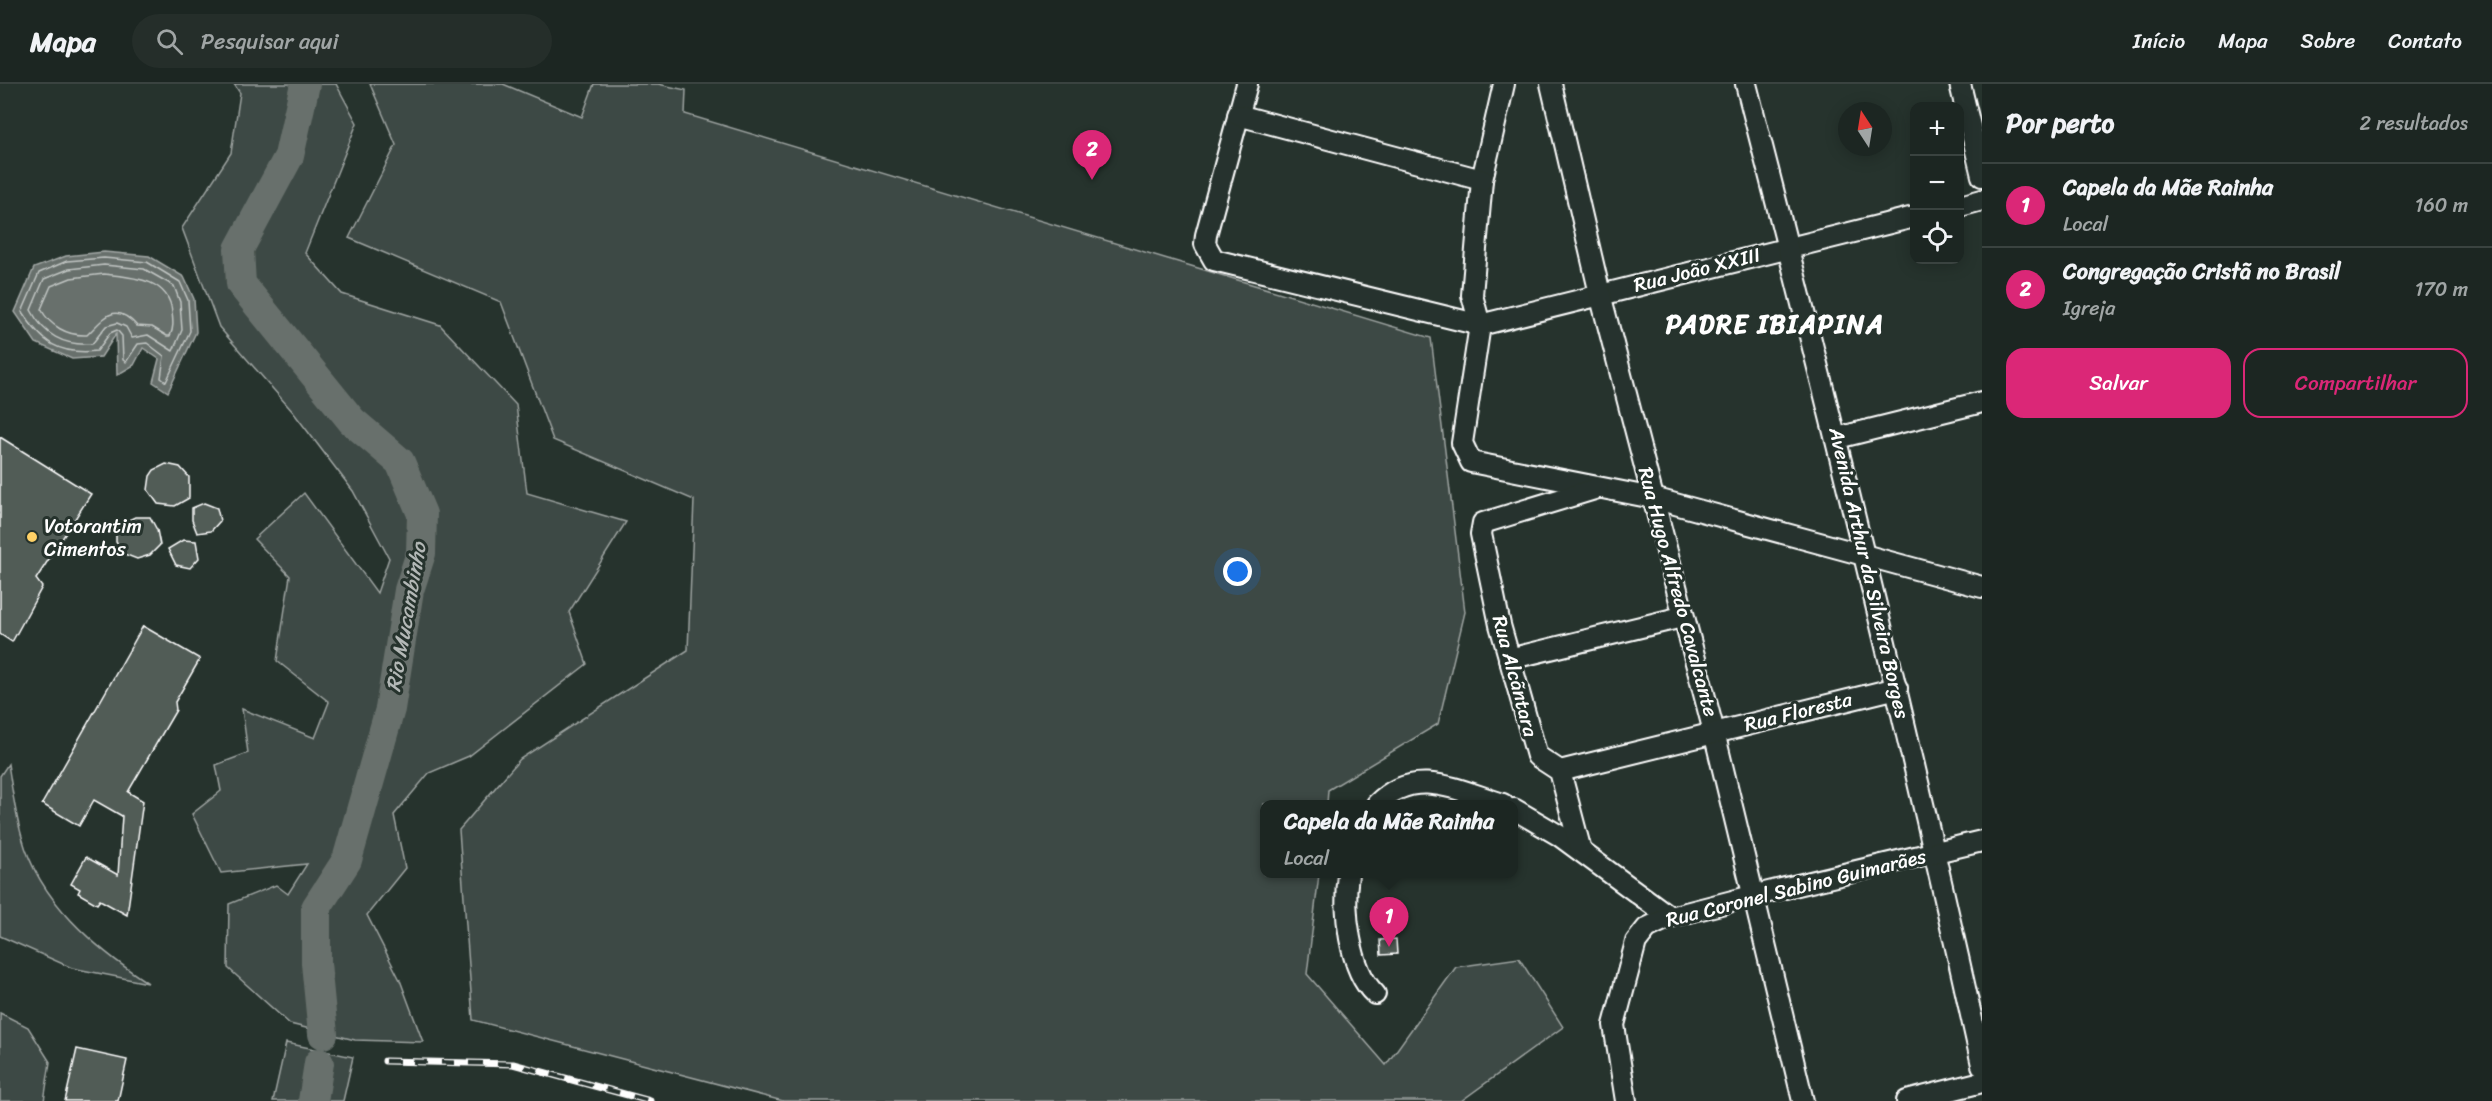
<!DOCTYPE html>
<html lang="pt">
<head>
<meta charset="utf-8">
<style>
  :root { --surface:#1c2622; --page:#252e2a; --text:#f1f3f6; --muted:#a0a5a5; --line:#3a4340; --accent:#db2777 }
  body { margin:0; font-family:Sriracha,sans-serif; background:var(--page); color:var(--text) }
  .controls { position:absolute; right:18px; top:18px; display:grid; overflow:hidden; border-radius:12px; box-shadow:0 3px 15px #0003 }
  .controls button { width:54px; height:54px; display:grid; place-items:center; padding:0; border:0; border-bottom:2px solid var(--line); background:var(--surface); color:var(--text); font:30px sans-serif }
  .compass { position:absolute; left:1838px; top:18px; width:54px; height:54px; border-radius:50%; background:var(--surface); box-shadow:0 3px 15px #0003; rotate:348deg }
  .you { position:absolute; left:1238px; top:488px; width:21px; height:21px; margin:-15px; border:4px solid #fff; border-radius:50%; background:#1a73e8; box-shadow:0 0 0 9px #1a73e833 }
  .badge { display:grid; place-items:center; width:39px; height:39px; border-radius:50%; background:var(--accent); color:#fff; font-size:20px; font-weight:700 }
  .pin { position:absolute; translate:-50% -50px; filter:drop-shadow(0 2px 3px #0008) }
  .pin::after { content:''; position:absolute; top:32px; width:21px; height:18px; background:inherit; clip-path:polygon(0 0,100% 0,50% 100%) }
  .popup { position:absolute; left:1260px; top:716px; width:258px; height:78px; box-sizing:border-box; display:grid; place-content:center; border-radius:12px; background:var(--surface); filter:drop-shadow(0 2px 4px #0005); font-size:20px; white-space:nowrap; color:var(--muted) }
  .popup b { font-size:22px; color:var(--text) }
  .popup::after { content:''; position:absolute; left:50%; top:100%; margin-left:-12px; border:12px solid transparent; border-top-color:var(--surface) }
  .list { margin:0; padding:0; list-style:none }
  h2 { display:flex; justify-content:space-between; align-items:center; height:78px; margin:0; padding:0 24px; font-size:26px }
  h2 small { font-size:20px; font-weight:400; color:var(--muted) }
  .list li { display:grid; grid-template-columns:39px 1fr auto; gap:18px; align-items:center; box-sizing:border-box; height:84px; padding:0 24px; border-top:2px solid var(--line) }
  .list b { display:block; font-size:22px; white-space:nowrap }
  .list p { margin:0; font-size:20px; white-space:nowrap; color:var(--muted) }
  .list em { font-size:20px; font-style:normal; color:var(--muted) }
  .actions { display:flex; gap:12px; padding:18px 24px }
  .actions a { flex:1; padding:14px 0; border:2px solid var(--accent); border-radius:18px; text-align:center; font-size:21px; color:var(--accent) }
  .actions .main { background:var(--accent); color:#fff }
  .icon { flex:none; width:33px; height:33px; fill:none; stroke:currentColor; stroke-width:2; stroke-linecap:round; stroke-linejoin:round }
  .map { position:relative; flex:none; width:1982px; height:1017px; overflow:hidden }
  header { display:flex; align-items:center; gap:36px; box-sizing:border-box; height:84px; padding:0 30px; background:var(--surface); border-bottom:2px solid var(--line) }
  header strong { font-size:28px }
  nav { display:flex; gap:33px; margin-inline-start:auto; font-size:21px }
  .search { width:420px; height:54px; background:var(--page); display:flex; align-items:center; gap:15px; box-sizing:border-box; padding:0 21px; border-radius:33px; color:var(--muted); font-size:22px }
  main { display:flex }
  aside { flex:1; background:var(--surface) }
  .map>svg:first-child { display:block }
  .green { fill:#3e4944; stroke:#9ea4a2; stroke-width:1.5 }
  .water { fill:#67706c; stroke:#a4a9a7; stroke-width:1.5 }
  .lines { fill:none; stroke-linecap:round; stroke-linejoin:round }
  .shore { stroke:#c2c6c4; stroke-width:1.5 }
  .river { stroke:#67706c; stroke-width:30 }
  .building { fill:#515c57; stroke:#fff; stroke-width:1.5 }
  .minor-casing { stroke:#fff; stroke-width:24 }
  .minor { stroke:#26332d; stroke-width:20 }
  .rail-casing { stroke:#fff; stroke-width:7 }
  .rail { stroke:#26332d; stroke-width:4.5; stroke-dasharray:14; stroke-linecap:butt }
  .poi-dot { fill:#ffd166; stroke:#26332d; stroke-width:2 }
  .labels { text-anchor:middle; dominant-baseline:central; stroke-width:6; stroke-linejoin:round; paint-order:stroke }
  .street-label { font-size:20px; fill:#fff; stroke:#26332d }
  .poi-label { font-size:20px; fill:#fff; stroke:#26332d; text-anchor:start }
  .water-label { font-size:21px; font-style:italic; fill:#b3b8b6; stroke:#26332d }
  .district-label { font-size:26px; font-weight:bold; letter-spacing:1.5px; fill:#fff; stroke:#26332d }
</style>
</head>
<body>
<header>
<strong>Mapa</strong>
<div class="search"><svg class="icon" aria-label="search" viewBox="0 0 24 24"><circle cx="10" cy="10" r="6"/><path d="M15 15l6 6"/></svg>Pesquisar aqui</div>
<nav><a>Início</a><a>Mapa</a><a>Sobre</a><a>Contato</a></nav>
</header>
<main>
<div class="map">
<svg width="1982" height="1017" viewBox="0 0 1982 1017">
  <rect width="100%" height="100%" fill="#26332d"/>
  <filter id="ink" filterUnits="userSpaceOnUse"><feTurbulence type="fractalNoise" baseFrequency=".0167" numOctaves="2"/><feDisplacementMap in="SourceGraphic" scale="12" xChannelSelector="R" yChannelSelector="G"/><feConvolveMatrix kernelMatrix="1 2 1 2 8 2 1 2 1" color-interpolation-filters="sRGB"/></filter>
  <g filter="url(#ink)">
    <g class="green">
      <path d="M234,0h102l21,39 -52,130 37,41 98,31 76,80 11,88 99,29 -57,90 18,52 -118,92 -40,17 -35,42 11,53 -38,47 33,65 23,62 -68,-2 -65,-16 -62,-56 1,-64 47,-19 12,9 19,-30 -86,9 -29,-59 29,-23 -5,-26 32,-12 -6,-44 73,29 14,-36 -52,-41 13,-85 -36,-37 50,-46 73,100 12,-35 -36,-67 -60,-79 -74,-85 -37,-99 49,-75 9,-60z"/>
      <path d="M370,0h133l79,33 12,-33h64l28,6 -1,24 746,224 34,274 -27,112 -110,66 -1,14h-63v70h55l-12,100 79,91 70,-98 63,-9 44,69 -102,74h-678l-310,-81 -14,-190 61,-71 168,-109 6,-150 -141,-60 -52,-138 -152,-64 47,-93z"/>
      <path d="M8,680c4,24 7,49 14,73 17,64 73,111 126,146l-76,-15 -72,-32v-160z"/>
      <path d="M0,929l28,14 22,35 -6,39h-44z"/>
      <path d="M286,959l67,14 -10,44h-70z"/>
    </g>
    <path class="water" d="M104,168l45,4 35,21 10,22 2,33 -28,60 -15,-10 6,-23 -16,-11 -9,17 -17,10 -1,-41 -15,23 -29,2 -36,-16 -21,-31 19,-44 32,-12z"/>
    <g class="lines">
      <g class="shore">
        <path d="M104,174l43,4 33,20 8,18 2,31 -24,51 -5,-4 3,-22 -17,-13 -9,1 -12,18 -3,-2 -1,-24 -5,-6 -7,3 -13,18c-39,4 -54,-8 -75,-39l17,-39 28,-12z"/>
        <path d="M104,181l40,4 30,17 6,16 2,28 -9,21 -25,-16 -16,3 -6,-11 -9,-4 -11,3 -14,18c-29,2 -48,-9 -61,-34l13,-31 25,-10z"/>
        <path d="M104,190c27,3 65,4 68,38 1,9 2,16 -2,24h-3l-15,-9 -15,-1c-23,-26 -33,-7 -50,9 -20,1 -37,-9 -46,-26l10,-23 20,-8z"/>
      </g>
      <g class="river">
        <path d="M305,0l-16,72 -50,93 2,35 111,137 48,41 22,52 -1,39 -12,37 -19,119 -43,151 -31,48v55l7,71"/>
        <path d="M313,1017l6,-38"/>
      </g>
    </g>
    <g class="building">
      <path d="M0,353l91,57 -55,85 6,8 -30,55 -12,-8z"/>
      <path d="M166,380l14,3 9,10v21l-14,8 -17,-2 -10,-14 2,-14 4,-6z"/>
      <path d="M204,419l13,5 3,13 -9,10 -14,2 -5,-13v-12z"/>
      <path d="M135,433h15l7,13 3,15 -10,10 -13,4 -13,-5 -8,-12v-7l6,-12z"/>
      <path d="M183,456l13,1 3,17 -9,10 -14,-3 -8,-16z"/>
      <path d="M143,542l57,33 -25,43 1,8 -48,82 15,9 -16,114 -27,-15 -3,4 -19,-11 2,-4 -9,-5 15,-27 32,18 4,-59 -28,-16 -15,26 -37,-22z"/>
      <path d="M1396,855l1,15 -16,1 -1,-15z"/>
      <path d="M77,965l50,11 -9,41h-53z"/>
    </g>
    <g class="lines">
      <defs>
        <g id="minor">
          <path d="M1247,0l-41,151 -1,9 9,16 266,65 434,-108"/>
          <path d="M1504,0l-22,96 -10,115 8,30 -18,118 9,19 182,36 329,89"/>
          <path d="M1551,0l49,210 114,438 89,369"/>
          <path d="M1746,0c84,326 164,652 236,981"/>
          <path d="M1960,0l22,92"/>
          <path d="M1238,31l244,65"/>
          <path d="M1960,122l22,-6"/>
          <path d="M1837,354l145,-36"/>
          <path d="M1509,575l173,-42"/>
          <path d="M1560,687l337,-83"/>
          <path d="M1377,720c38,-39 82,-13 126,0"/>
          <path d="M1514,725l46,27 110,81"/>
          <path d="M1581,767l-21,-80 -23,-15 -37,-131 -19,-91 2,-11 115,-35"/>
          <path d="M1348,790c-5,34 1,96 27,120"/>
          <path d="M1626,1017l-12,-76 22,-83 11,-14 23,-11 82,-21 230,-55"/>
          <path d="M1907,1017l75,-19"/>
        </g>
      </defs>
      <use href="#minor" class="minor-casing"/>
      <use href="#minor" class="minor"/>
      <defs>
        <path id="rail" d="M385,977l128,3 137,37"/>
      </defs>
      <use href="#rail" class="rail-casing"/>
      <use href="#rail" class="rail"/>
    </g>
  </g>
  <circle class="poi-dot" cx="32" cy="453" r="6"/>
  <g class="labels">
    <g class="street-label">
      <text transform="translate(1697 186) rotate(-14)">Rua João XXIII</text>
      <text transform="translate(1869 489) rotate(77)">Avenida Arthur da Silveira Borges</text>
      <text transform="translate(1678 508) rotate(75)">Rua Hugo Alfredo Cavalcante</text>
      <text transform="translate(1515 592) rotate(75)">Rua Alcãntara</text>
      <text transform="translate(1798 628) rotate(-14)">Rua Floresta</text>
      <text transform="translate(1796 804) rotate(-14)">Rua Coronel Sabino Guimarães</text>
    </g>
    <g class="poi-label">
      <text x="44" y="442">Votorantim<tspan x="44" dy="23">Cimentos</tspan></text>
    </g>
    <g class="water-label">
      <text transform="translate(406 533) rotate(-80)">Rio Mucambinho</text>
    </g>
    <g class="district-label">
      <text x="1775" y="240">PADRE IBIAPINA</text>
    </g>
  </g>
</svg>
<div class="controls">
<button>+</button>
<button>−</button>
<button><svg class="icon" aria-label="locate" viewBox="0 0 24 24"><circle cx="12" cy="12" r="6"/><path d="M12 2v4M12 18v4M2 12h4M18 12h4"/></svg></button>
</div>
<svg class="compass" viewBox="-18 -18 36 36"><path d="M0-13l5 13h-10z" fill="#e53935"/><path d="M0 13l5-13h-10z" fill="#a0a5a5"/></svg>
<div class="you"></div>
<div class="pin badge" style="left:1389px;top:863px">1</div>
<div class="popup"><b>Capela da Mãe Rainha</b>Local</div>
<div class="pin badge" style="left:1092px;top:96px">2</div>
</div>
<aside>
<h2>Por perto<small>2 resultados</small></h2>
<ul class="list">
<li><span class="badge">1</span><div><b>Capela da Mãe Rainha</b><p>Local</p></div><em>160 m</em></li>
<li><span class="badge">2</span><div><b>Congregação Cristã no Brasil</b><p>Igreja</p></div><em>170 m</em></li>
</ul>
<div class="actions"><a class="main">Salvar</a><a>Compartilhar</a></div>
</aside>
</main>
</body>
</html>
